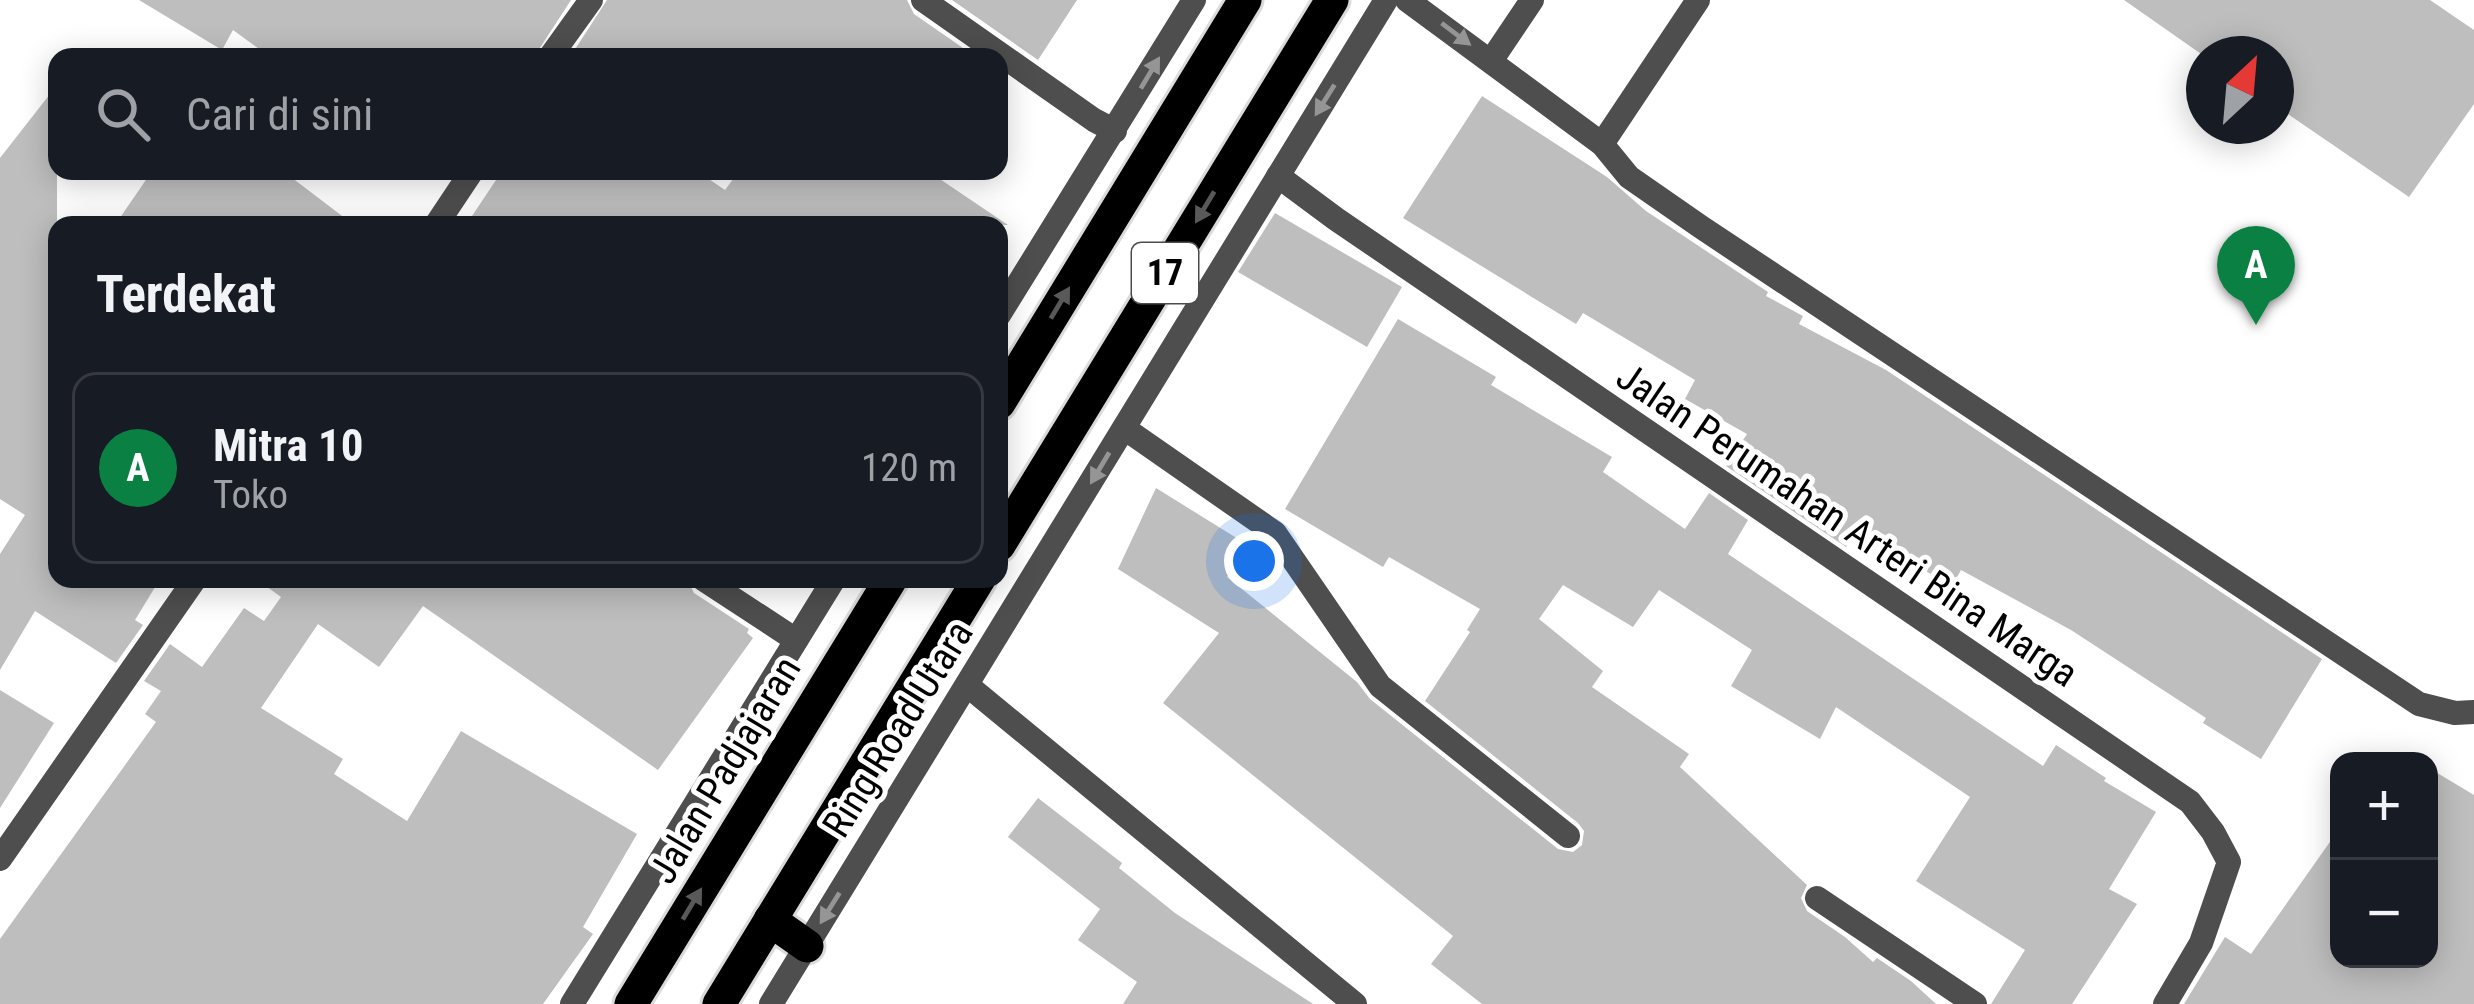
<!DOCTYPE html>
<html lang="id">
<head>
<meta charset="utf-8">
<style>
  :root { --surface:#171b24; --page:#242831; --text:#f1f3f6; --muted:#9ea1a6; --line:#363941; --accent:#0b8043 }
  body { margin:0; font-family:"Roboto Condensed",sans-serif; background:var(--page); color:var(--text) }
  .controls { position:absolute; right:36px; bottom:36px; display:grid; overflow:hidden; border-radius:24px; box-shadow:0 6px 30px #0003 }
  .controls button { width:108px; height:108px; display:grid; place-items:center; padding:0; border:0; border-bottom:3px solid var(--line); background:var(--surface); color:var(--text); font:60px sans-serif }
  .compass { position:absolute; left:2186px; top:36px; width:108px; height:108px; border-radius:50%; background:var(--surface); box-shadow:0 6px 30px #0003; rotate:26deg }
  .you { position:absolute; left:1254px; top:561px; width:42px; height:42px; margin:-30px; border:9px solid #fff; border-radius:50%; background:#1a73e8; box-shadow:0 0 0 18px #1a73e833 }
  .badge { display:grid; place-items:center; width:78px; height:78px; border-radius:50%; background:var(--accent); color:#fff; font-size:39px; font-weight:700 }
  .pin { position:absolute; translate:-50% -99px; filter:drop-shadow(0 3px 6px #0008) }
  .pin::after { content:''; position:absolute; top:63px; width:42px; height:36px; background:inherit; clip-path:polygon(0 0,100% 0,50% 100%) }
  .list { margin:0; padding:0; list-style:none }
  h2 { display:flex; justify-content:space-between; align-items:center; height:156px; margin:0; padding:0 48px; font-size:51px }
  h2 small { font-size:39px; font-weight:400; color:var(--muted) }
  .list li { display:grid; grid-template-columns:78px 1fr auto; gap:36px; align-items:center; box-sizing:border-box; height:192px; margin:0 24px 24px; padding:0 24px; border:3px solid var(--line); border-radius:24px }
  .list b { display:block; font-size:45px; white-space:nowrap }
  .list p { margin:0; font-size:39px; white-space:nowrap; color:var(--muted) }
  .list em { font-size:39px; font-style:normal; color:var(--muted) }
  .icon { flex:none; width:66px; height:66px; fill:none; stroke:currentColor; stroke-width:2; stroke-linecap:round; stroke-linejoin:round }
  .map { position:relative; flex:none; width:2474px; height:1004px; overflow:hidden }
  .search { position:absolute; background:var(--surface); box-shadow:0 6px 30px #0003; left:48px; top:48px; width:960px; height:132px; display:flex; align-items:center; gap:30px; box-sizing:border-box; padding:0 42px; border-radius:24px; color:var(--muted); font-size:45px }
  .panel { position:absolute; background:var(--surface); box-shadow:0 6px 30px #0003; left:48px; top:216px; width:960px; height:372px; border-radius:24px }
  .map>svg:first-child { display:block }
  .building { fill:#bebebe }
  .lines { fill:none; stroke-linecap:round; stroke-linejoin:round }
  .trunk-casing { stroke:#dbdbdb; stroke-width:39 }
  .service { stroke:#4e4e4e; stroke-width:24 }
  .minor { stroke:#4e4e4e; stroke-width:24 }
  .tertiary { stroke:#4e4e4e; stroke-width:24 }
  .trunk { stroke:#000; stroke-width:33 }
  .oneway { fill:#959595 }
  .oneway2 { fill:#595959 }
  .labels { text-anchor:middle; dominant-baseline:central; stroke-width:10; stroke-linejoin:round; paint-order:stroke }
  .shield { fill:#fff; stroke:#4c4c4c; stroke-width:3 }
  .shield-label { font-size:36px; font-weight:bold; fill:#000 }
  .street-label { font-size:39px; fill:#000; stroke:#fff }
</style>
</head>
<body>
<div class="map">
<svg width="2474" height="1004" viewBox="0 0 2474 1004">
  <rect width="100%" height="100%" fill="#fff"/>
  <g class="building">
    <path d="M139,0h432l-37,57h-264l-37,-27 -11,20z"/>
    <path d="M607,0h300l7,14 62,43h-406z"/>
    <path d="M952,0h125l-39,60z"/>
    <path d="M2124,0h306l44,30v74l-65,93 -133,-91v-52l-72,2z"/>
    <path d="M57,85v494h103l-25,41 8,5 -27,38 -81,-52 -35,59v-116l25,-39 -25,-16v-341z"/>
    <path d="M1482,96l125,81 39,34 122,81 -2,4 37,20 -4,8 87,46 436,289 -61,100 -58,-36 3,-5 -135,-88 -110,-60 -9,16 -96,-54 -10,15 -120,-81 21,-32 -62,-35 10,-19 -112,-67 -7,11 -173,-106z"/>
    <path d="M152,171h131l71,54h-239z"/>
    <path d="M502,171h195l28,19 14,-19h189l80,54h-542z"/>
    <path d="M1275,213l127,74 -35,60 -129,-75z"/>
    <path d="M1398,319l98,58 -5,8 121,72 -9,15 82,57 24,-36 39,27 -20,34 315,212 13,-21 50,33 -2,3 52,31 -47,77 28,15 -65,100h-81l34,-54 -109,-69 54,-84 -134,-90 -16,32 -89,-53 21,-36 -93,-60 -26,37 -70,-42 -24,34 64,52 -11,16 97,67 -9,13 127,118 -6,13 6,13 38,26 28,25 4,-4 34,23 25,23h-454l-51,-40 22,-28 -290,-233 56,-70 -101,-64 38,-81 95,59 -24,30 130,105 13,17 188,150 15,3 9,-7 2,-14 -6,-8 -153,-122 45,-69 -3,-2 13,-21 -91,-52 -6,10 -98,-58z"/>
    <path d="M256,579h431l7,14 55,36 -2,4 6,5 -95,132 -235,-164 -44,61 -61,-43 -57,84 82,51 -9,15 73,47 54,-90 176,103 -54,93 10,7 -50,70h-543v-65l156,-217 -11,-8 16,-23 -17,-10 26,-37 32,23 42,-59 20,13 17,-24z"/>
    <path d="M0,690l54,33 -54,85z"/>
    <path d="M2429,768l45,27v209h-290l41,-67 26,17 88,-125v130h90z"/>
    <path d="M1038,798l84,65 -3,5 56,45 138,91h-190l14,-22 -59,-42 22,-31 -92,-72z"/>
  </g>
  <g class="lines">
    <defs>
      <g id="trunk">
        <path d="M999,403l246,-403"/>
        <path d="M999,545l333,-545"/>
        <path d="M770,920l37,26"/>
        <path d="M631,1004l260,-425"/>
        <path d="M719,1004l260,-425"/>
      </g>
    </defs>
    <use href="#trunk" class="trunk-casing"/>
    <g class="service">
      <path d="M1407,0l195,144 27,33 72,50 718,477 36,9 19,-1"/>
      <path d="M1491,61l41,-61"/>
      <path d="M1602,144l96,-144"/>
      <path d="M1124,428l151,105 105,153 188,150"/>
    </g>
    <g class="minor">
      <path d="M923,0l171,120 21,11"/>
      <path d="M550,57l41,-57"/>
      <path d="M1278,176l58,43 854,583 23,30 16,30 -28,81 -36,61"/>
      <path d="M436,225l36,-54"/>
      <path d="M703,579l93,61"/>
      <path d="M967,685l388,319"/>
      <path d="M0,859l195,-280"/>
      <path d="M1817,898l158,106"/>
    </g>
    <g class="tertiary">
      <path d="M999,315l195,-315"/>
      <path d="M572,1004l262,-425"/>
      <path d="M771,1004l615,-1004"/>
    </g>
    <use href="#trunk" class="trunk"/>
  </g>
  <defs><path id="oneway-solid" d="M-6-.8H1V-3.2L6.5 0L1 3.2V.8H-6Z" transform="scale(3)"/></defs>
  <g class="oneway">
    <use href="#oneway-solid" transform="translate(1456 34) rotate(37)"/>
    <use href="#oneway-solid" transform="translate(1150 73) rotate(-59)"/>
    <use href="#oneway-solid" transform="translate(1325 100) rotate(122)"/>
    <use href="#oneway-solid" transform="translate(1100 468) rotate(121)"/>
    <use href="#oneway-solid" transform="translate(830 908) rotate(122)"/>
  </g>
  <g class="oneway2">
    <use href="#oneway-solid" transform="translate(1205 207) rotate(121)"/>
    <use href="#oneway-solid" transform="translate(1060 303) rotate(-59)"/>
    <use href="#oneway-solid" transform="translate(692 904) rotate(-59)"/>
  </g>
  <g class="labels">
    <rect class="shield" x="1132" y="243" width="66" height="60" rx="9"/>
    <g class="shield-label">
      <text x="1165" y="273">17</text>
    </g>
    <g class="street-label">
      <text transform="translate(1847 525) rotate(34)">Jalan Perumahan Arteri Bina Marga</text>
      <text transform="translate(898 729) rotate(-58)">Ring Road Utara</text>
      <text transform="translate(725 770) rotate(-59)">Jalan Padjajaran</text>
    </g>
  </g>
</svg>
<div class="controls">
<button>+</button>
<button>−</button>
</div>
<svg class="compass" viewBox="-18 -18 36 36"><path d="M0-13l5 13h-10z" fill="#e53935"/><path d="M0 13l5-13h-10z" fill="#9ea1a6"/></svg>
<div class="you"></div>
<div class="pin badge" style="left:2256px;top:325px">A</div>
<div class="search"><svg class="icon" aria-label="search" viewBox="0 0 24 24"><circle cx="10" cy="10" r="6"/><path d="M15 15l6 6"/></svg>Cari di sini</div>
<section class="panel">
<h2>Terdekat<small></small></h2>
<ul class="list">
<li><span class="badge">A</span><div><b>Mitra 10</b><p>Toko</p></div><em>120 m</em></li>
</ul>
</section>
</div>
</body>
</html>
